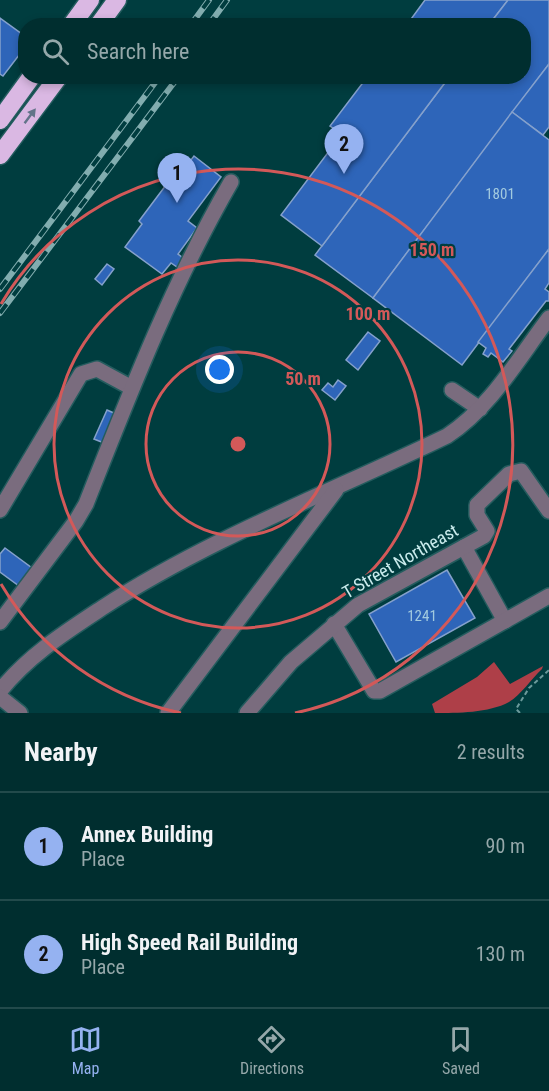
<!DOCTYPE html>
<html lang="en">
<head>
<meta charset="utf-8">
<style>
  :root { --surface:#002e2f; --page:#0e3a3b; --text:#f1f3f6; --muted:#95a8aa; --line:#224a4b; --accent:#95b2f1 }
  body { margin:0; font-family:"Roboto Condensed",sans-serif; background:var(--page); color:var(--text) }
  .you { position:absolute; left:220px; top:370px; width:21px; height:21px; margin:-15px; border:4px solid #fff; border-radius:50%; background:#1a73e8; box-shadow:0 0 0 9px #1a73e833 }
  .badge { display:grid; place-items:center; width:39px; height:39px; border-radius:50%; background:var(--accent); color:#111; font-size:20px; font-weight:700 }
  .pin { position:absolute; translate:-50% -50px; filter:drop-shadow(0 2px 3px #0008) }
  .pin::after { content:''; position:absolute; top:32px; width:21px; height:18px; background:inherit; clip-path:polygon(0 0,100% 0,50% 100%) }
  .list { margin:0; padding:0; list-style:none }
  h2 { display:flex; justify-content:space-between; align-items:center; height:78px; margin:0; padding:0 24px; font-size:26px }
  h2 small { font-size:20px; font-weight:400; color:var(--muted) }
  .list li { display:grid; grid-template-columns:39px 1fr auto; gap:18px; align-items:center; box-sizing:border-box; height:108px; padding:0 24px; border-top:2px solid var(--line) }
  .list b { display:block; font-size:22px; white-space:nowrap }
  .list p { margin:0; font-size:20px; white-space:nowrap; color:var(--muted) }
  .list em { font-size:20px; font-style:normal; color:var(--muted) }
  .icon { flex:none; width:33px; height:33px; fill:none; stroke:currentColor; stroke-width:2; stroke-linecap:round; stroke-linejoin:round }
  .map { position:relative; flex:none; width:549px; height:713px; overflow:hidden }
  .search { position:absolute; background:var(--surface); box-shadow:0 3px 9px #0003; left:18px; right:18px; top:18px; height:66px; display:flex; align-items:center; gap:15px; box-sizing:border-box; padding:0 21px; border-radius:24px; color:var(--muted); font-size:22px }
  .sheet { height:294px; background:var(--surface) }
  nav { display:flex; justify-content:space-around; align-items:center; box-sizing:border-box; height:84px; border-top:2px solid var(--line); background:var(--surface); font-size:16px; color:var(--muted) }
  nav a { display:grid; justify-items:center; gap:3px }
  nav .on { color:var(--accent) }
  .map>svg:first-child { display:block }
  .forest { fill:#ae3f48 }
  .building { fill:#2e65b9; stroke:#85a1cc; stroke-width:1.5 }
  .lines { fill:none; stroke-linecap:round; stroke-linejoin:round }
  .minor-casing { stroke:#245c5e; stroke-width:18 }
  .highway-casing { stroke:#245c5e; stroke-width:21 }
  .path { stroke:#6b9a9b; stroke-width:2; stroke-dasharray:4.5 3; stroke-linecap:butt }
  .minor { stroke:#7a6c7e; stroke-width:15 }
  .highway { stroke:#dab8e3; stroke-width:18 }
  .rail-casing { stroke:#82adaf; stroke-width:6 }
  .rail { stroke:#003d3f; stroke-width:4; stroke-dasharray:11; stroke-linecap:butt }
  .oneway { fill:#627489 }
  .ring { fill:none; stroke:#d35959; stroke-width:3 }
  .labels { text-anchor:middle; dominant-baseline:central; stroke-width:4.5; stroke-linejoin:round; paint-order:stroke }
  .number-label { font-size:15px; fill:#a2cadf }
  .street-label { font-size:18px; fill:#c9ebec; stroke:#003d3f }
  .centre { fill:#d35959; stroke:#003d3f; stroke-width:3 }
  .ring-label { font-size:18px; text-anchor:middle; font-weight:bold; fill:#d35959; stroke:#003d3f; stroke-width:4.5; stroke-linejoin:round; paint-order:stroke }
</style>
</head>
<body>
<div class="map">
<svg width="549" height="713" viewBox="0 0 549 713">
  <rect width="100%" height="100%" fill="#003d3f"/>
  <path class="forest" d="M494,662l16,22 33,-18 -1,3c-11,10 -21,26 -33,33 -20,11 -52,11 -74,11l-3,-9 45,-27z"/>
  <g class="building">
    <path d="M425,0h83l-20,26h-82z"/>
    <path d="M508,0h41v64l-176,234 -58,-43 135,-179h74v-50h-36z"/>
    <path d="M0,18l26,19v9l-23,30 -3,-2z"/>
    <path d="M549,64v63l-6,8 -31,-23z"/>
    <path d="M368,76h82l-128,170 -41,-31 61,-81 -12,-8z"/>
    <path d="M512,112l37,28v109l-87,116 -89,-67z"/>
    <path d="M194,156l27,21 -33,44 9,7 -19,26 5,4 -6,9 -6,-4 -9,11 -37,-27 17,-23 -3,-3 27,-36 7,-8 3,2z"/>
    <path d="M549,249v34l-4,6 4,3v9h-3l-37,48 3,2 -9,11 -12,-9 -3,4 -5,-3 3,-6 -8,-6z"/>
    <path d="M107,264l7,5 -12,16 -7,-6z"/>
    <path d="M368,332l12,9 -22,29 -12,-10z"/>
    <path d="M338,380l8,6 -11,14 -13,-10 6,-7 5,4z"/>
    <path d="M107,410l9,4 -12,29 -10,-4z"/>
    <path d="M5,548l27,20 -13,18 -19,-14v-18z"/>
    <path d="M447,570l28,48 -79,44 -27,-48z"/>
  </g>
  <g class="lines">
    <defs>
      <g id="minor">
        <path d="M452,390l28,19"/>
        <path d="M0,510l81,-136 16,-5 35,19"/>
        <path d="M464,547l41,74"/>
        <path d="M0,622l76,-101 10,-17c43,-109 86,-220 145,-322"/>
        <path d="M334,624l40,67h6l169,-95"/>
        <path d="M0,691c28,-35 64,-58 102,-83 108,-70 229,-116 345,-172 43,-28 71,-77 102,-118"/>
        <path d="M0,697l20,16"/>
        <path d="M168,713l168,-223"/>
        <path d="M247,713l44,-51 67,-57 126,-69 3,-5 -10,-16v-10l32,-31 12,-3 28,40"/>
      </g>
      <g id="highway">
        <path d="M71,26l19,-26"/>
        <path d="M98,26l19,-26"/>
        <path d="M0,120l32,-44"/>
        <path d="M0,155l59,-79"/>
      </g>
    </defs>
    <use href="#minor" class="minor-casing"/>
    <use href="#highway" class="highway-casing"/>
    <path class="path" d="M520,713l-4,-4 13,-21 20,-18"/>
    <use href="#minor" class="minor"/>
    <use href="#highway" class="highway"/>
    <defs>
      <g id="rail">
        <path d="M190,26l19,-26"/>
        <path d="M208,26l19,-26"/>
        <path d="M0,289l160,-213"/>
        <path d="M0,313l179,-237"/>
      </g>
    </defs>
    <use href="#rail" class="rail-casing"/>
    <use href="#rail" class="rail"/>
  </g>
  <defs><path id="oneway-solid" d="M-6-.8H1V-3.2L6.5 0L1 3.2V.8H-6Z" transform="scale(1.5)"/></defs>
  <use class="oneway" href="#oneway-solid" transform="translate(30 116) rotate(-53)"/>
  <g class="ring">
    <circle cx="238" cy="444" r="92"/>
    <circle cx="238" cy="444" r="184"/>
    <path d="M181 713A275 275 0 0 1 1 584M1 304A275 275 0 1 1 295 713"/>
  </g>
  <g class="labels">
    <g class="number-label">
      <text x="500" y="194">1801</text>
      <text x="422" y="616">1241</text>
    </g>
    <g class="street-label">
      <text transform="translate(400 561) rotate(-30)">T Street Northeast</text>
    </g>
  </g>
  <circle cx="238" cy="444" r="9" class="centre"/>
  <g class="ring-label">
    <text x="432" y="256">150 m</text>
    <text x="368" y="320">100 m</text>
    <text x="303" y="385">50 m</text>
  </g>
</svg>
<div class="you"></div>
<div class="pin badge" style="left:177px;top:203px">1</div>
<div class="pin badge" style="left:344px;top:174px">2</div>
<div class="search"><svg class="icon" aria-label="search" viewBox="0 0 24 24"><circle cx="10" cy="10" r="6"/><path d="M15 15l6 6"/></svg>Search here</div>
</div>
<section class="sheet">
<h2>Nearby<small>2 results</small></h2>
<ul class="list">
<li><span class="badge">1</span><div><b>Annex Building</b><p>Place</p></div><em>90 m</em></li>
<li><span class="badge">2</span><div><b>High Speed Rail Building</b><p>Place</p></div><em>130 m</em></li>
</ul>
</section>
<nav>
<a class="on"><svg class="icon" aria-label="map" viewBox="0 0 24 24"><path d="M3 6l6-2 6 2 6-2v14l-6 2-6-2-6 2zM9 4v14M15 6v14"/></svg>Map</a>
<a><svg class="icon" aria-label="directions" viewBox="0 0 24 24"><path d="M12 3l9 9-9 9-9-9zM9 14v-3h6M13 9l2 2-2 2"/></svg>Directions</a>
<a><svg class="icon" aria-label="saved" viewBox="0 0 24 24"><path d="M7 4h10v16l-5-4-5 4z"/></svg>Saved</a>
</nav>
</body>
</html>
